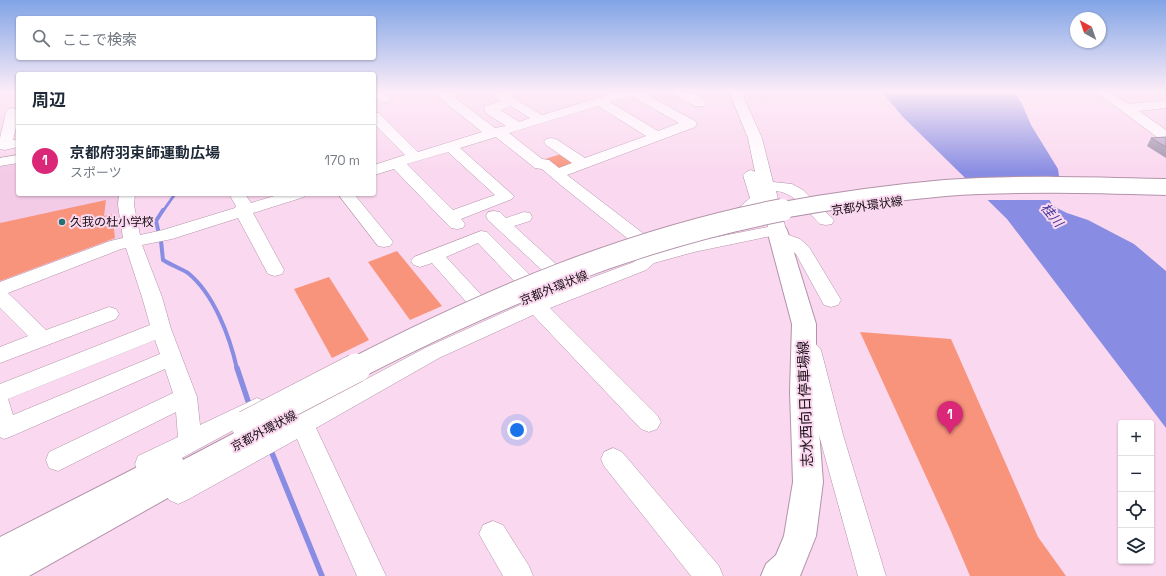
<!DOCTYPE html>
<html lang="ja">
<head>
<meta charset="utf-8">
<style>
  :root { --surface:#fff; --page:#f2f2f3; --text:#1f2937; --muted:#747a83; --line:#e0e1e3; --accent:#db2777 }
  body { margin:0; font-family:"Space Grotesk","Noto Sans JP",sans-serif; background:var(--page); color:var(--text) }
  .controls { position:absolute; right:12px; bottom:12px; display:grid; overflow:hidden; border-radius:4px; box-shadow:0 1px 3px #0004 }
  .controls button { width:36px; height:36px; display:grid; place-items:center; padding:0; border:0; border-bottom:1px solid var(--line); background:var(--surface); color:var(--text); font:20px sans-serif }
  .compass { position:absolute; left:1070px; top:12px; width:36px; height:36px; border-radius:50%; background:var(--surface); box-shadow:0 1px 3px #0004; rotate:320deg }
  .you { position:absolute; left:517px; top:430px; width:14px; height:14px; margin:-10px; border:3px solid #fff; border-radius:50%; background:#1a73e8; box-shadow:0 0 0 6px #1a73e833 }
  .badge { display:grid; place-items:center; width:26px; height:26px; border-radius:50%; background:var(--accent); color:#fff; font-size:13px; font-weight:700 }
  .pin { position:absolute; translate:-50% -33px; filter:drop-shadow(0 1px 2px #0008) }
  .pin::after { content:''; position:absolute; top:21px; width:14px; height:12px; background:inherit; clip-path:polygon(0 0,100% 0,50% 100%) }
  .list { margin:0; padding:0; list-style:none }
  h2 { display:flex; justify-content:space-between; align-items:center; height:52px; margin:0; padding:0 16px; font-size:17px }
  h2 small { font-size:13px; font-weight:400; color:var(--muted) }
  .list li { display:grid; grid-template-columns:26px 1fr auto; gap:12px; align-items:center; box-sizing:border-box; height:72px; padding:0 16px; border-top:1px solid var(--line) }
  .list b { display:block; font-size:15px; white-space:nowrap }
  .list p { margin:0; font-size:13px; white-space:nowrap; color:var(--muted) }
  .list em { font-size:13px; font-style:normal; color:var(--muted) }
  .icon { flex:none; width:22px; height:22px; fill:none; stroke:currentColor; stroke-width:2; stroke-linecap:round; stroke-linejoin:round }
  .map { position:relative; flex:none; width:1166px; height:576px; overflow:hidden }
  .search { position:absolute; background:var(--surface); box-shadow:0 1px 3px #0004; left:16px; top:16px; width:360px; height:44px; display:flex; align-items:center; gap:10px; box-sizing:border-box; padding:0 14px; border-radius:4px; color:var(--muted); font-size:15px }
  .panel { position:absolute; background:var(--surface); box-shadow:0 1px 3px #0004; left:16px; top:72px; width:360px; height:124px; border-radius:4px }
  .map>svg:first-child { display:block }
  .built { fill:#f3cbe7 }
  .green { fill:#f9947c }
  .water { fill:#888ce2 }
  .pier { fill:#fad8ef }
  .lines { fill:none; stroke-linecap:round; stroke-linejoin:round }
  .stream-far2 { stroke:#888ce2; stroke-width:3 }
  .stream-far1 { stroke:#888ce2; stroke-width:4 }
  .stream { stroke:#888ce2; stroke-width:5.5 }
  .minor-casing { stroke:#b293a9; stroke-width:1 }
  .major-casing { stroke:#b293a9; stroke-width:2 }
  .minor { fill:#fff; fill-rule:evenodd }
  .major { fill:#fff; fill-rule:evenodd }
  .major-bridge-far2-casing { stroke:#b293a9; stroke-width:18; stroke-linecap:butt }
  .major-bridge-far1-casing { stroke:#b293a9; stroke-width:24; stroke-linecap:butt }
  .major-bridge-casing { stroke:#b293a9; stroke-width:30; stroke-linecap:butt }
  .major-bridge-far2 { stroke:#fff; stroke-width:16 }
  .major-bridge-far1 { stroke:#fff; stroke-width:22 }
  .major-bridge { stroke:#fff; stroke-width:29 }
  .wall { fill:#9d8fa9 }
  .building { fill:#b7a6c5; stroke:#80748a }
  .poi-dot { fill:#257070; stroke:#fad8ef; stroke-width:1.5 }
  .labels { text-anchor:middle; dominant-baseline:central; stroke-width:4; stroke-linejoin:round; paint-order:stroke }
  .street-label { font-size:12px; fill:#170c14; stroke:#fad8ef }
  .poi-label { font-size:12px; fill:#170c14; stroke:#fad8ef; text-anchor:start }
  .water-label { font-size:13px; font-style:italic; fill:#3d3498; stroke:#fad8ef }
  .near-street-label { font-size:14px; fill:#170c14; stroke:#fad8ef }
</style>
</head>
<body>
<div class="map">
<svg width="1166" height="576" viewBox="0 0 1166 576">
  <rect width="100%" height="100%" fill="#fad8ef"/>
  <path class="built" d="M18,161v33h106l2,42 -7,5 -119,44v-120z"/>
  <g class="green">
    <path d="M564,153l14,9c-17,7 -18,9 -33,-3z"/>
    <path d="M106,200l-2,16 8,-2 3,24 -115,43v-58z"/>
    <path d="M397,251l45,55 -32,14 -42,-58z"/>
    <path d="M329,277l40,63 -37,18 -38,-69z"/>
    <path d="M860,332l91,7 87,198 28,39h-96l-20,-47z"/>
  </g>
  <path class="water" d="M882,92h133l7,12 9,21 27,44 1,7 -10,23 4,7 14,7 21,7 46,24 32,27v157l-159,-209 -104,-102z"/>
  <path class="pier" d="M1058,183l-7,17h-67l-15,-15z"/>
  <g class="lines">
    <path class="stream-far2" d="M163,211l12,-17"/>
    <g class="stream-far1">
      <path d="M159,234l-3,-13 7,-11"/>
      <path d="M161,241l2,19c8,5 17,8 25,13 26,21 42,64 49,96"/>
    </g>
    <g class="stream">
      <path d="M237,368l11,33"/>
      <path d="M272,453l50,123"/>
    </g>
    <defs>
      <g id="minor">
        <path d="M374,92h10l6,7 -2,3h-8l-6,-6z"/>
        <path d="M445,92h16l-2,4 -5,1 41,31 11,-2 -20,-13 -2,-4 1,-3 16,-5 -8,-6 2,-3h19l-4,4 32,19 75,-23h25l53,29 2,3 -2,3 -128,48 77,59 3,4 -3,4 -6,1 -6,-1 -69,-55 -21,-18 -7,-1 -39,-31 -36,11 54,48 -2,3 -51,20 4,5 -2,4 -6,1 -6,-1 -57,-59 -20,6v-10l31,-10 -31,-31v-12l5,1 39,39 64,-20 -41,-33 -2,-3 2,-3zM631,96l48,27 -21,8 -48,-29zM511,106l19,12 -11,4 -19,-12zM598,106l48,30 -61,22 -29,-19 -5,-1 -5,1 -2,3 2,3 26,18 -13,5 -10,-8 -7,-1 -33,-26zM448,152l47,43 -42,15 -46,-46z"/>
        <path d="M672,92c12,0 27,0 34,11l-1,3h-10l-21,-11z"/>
        <path d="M729,92h12l21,46 11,44 19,2 11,6 31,30 -2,4 -6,1 -6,-1c-12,-12 -26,-32 -44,-33l10,39 -3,3 17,6 9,8 32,53 -3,5 -7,2 -7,-2 -28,-51 -8,-7 -15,-6 -2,-5 -77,16 -40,11 -8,7 -96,38 107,107 4,7 -4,7 -8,3 -8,-3 -108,-114 -94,43 -123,70 70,148h-29l-60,-137 -110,61 -9,4 -9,-4 -4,-8 4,-8 256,-136 104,-47 105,-39 8,-7 44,-12 82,-16 -5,-23c-10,10 -24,20 -39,17l-2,-4 2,-4 16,-6 10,-9 -7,-23 3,-3 5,-2 4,2 -7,-34z"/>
        <path d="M1094,92h15l20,12 37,-4v8l-27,3 27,19v11l-5,-1 -39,-29z"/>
        <path d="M13,108l5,2v9l-5,21 5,-1v8l-13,3 -5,-1v-11l6,-26 2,-3z"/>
        <path d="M18,155v8l-18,3v-8z"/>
        <path d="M119,194h16l-1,11 6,30 23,-5 72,-22 1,-2 -7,-12h16l6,9 30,-9h25l-2,3 -51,16 31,57 -2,4 -7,2 -7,-2 -30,-56 -66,21 -30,6 20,52 9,32 26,68 3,28 57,-27 8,3 4,6 -4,6 -109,59 -9,3 -9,-3 -3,-8 3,-8 40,-19 -2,-25 -118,59 -9,-3 -3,-8 3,-8 124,-59 -8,-24 -153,67 -8,3 -4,-2v-53l150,-59 -8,-28 -16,-49 -5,1 -113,44 38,37 63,-23 7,2 3,5 -3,5 -116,44v-16l28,-11 -28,-28v-26l110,-41 13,-3 -5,-33zM155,340l5,14 -147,61 -5,-16z"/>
        <path d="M338,194h16l36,44 3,4 -3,4 -6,1 -6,-1z"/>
        <path d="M494,211l6,1 6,6 18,-6 6,1 2,4 -2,4 -16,5 43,39 3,4 -3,4 -6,2 -6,-2 -57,-53 -2,-4 2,-4z"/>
        <path d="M481,231l6,1 44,44 2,4 -2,4 -7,2 -7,-2 -39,-41 -32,14 40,43 -3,5 -7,2 -7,-2 -37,-42 -12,4 -6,-2 -3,-4 3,-4z"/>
        <path d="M810,342l7,3 4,5 22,85 43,141h-28l-39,-141 -20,-85 4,-5z"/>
        <path d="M613,448l9,4 97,114 4,10h-32l-87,-110 -3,-7 3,-7z"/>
        <path d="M493,521l10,4 26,41 4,10h-30l-24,-42 4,-9z"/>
      </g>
      <g id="major">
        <path d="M777,224l7,2 3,4 29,94v68l7,90 -7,54 -16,40h-39l5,-12 10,-9 8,-19 9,-54 -3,-90 2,-68 -25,-94 3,-4z"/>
        <path d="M252,425l10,4 4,8 -4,8 -233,131h-29v-39l161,-82 10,-3 10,3 2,5 59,-31z"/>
      </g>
    </defs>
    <use href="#minor" class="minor-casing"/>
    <use href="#major" class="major-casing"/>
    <use href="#minor" class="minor"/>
    <use href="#major" class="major"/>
    <defs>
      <path id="major-bridge-far2" d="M777,211c55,-10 111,-18 168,-23 73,-5 147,-3 221,-1"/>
      <path id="major-bridge-far1" d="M354,369c138,-71 274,-129 428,-159"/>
      <path id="major-bridge" d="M246,425l110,-57"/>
    </defs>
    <use href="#major-bridge-far2" class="major-bridge-far2-casing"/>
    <use href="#major-bridge-far1" class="major-bridge-far1-casing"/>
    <use href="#major-bridge" class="major-bridge-casing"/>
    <use href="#major-bridge-far2" class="major-bridge-far2"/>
    <use href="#major-bridge-far1" class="major-bridge-far1"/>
    <use href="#major-bridge" class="major-bridge"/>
  </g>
  <path class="wall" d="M1166,137v21l-19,-12 4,-8z"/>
  <path class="building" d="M1166,137v10l-15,-9z"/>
  <linearGradient id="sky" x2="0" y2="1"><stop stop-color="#81a4e6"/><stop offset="0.53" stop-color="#fdedf8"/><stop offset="1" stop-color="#fdedf8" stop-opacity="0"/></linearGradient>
  <rect width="1166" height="173" fill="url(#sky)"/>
  <circle class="poi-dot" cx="62" cy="222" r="4"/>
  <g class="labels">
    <g class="street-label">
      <text transform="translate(867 206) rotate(-8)">京都外環状線</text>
      <text transform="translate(554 288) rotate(-22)">京都外環状線</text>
      <text transform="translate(264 431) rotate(-28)">京都外環状線</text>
    </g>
    <g class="poi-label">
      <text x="70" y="222">久我の杜小学校</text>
    </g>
    <g class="water-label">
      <text transform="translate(1052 215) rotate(50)">桂川</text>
    </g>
    <g class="near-street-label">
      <text transform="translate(805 404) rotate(-92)">志水西向日停車場線</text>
    </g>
  </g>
</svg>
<div class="controls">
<button>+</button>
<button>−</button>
<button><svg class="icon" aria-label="locate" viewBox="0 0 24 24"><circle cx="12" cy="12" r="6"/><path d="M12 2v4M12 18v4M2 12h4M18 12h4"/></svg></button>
<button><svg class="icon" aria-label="layers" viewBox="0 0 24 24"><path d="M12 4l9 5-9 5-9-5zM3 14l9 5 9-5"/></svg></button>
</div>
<svg class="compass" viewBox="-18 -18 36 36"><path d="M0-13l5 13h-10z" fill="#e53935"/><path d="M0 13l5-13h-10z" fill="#747a83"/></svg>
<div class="you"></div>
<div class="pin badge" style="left:950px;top:434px">1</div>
<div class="search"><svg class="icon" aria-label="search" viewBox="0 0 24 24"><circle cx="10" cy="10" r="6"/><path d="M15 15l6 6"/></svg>ここで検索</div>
<section class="panel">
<h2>周辺<small></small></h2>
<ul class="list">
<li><span class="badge">1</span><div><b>京都府羽束師運動広場</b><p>スポーツ</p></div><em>170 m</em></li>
</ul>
</section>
</div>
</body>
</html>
